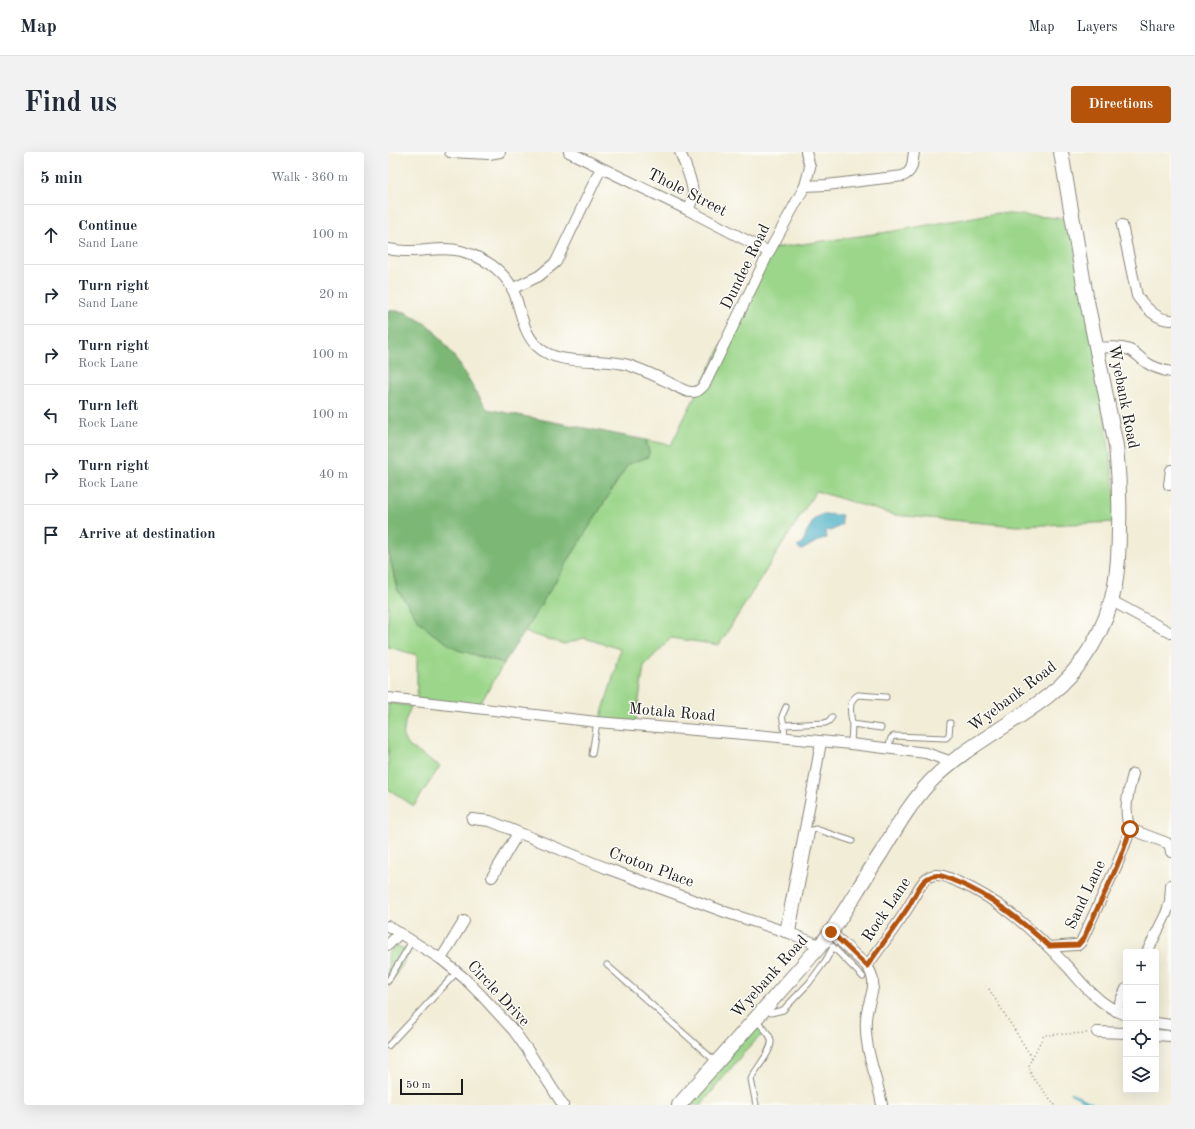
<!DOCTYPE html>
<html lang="en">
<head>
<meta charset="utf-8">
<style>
  :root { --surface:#fff; --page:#f2f2f3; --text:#1f2937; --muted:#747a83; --line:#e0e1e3; --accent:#b45309 }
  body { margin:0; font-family:"Old Standard TT",serif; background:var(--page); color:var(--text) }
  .controls { position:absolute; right:12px; bottom:12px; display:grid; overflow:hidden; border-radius:4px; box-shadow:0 4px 16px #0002 }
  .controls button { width:36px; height:36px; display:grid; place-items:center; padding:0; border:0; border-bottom:1px solid var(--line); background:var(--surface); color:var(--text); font:20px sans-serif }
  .scale { position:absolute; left:12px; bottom:10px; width:63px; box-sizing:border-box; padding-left:4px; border:2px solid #1c1c1c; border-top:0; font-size:11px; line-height:14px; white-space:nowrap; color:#1c1c1c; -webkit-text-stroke:3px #fdfcf7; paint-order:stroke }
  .stop { position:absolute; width:12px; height:12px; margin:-9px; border:3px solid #b45309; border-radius:50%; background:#fff }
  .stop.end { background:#b45309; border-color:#fff; box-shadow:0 1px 4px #0008 }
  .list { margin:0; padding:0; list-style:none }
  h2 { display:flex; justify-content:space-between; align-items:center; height:52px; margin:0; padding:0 16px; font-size:17px }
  h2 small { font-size:13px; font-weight:400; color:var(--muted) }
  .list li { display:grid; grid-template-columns:26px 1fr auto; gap:12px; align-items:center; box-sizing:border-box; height:60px; padding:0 16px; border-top:1px solid var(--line) }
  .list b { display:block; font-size:15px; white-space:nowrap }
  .list p { margin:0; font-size:13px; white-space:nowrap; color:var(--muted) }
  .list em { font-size:13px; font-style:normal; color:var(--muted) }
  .icon { flex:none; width:22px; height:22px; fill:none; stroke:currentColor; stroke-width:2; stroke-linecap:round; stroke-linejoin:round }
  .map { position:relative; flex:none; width:783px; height:953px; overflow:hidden; border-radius:4px }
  header { display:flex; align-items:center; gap:24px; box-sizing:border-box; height:56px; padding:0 20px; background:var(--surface); border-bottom:1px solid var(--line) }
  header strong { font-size:19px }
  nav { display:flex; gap:22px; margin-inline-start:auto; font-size:14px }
  .intro { display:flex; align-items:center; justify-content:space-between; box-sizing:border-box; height:96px; padding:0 24px }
  h1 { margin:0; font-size:28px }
  .button { padding:10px 18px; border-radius:4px; background:var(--accent); color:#fff; font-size:14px; font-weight:700 }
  main { display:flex; gap:24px; padding:0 24px }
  aside { flex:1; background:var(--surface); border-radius:4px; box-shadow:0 4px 16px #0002 }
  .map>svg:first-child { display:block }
  .green { fill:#9bd68a; stroke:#5c7953 }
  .forest { fill:#7cb776; stroke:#4c6a49 }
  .water { fill:#45adc4; stroke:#306470 }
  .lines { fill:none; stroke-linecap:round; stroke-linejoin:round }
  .stream { stroke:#45adc4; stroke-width:2.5 }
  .lane-casing { stroke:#87847a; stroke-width:7 }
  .street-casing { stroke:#87847a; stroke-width:12 }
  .secondary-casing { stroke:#87847a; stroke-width:16 }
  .path { stroke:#87847a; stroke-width:1.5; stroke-dasharray:1 3; stroke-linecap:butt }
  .lane { stroke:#fff; stroke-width:5 }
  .street { stroke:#fff; stroke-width:10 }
  .secondary { stroke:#fff; stroke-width:14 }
  .route { stroke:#b45309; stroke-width:5 }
  .labels { text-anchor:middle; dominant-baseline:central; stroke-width:3; stroke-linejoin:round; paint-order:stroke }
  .street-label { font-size:16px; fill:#1c1c1c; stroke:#fdfcf7 }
</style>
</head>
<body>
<header>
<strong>Map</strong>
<nav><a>Map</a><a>Layers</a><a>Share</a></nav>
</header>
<div class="intro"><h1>Find us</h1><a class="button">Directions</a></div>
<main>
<aside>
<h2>5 min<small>Walk · 360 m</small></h2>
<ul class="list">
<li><svg class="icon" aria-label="ahead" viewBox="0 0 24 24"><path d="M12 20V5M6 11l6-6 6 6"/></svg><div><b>Continue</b><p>Sand Lane</p></div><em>100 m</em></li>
<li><svg class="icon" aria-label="right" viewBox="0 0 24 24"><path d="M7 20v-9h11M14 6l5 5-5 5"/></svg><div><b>Turn right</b><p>Sand Lane</p></div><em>20 m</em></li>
<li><svg class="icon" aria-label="right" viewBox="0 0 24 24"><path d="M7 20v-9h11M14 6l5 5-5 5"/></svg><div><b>Turn right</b><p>Rock Lane</p></div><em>100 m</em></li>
<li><svg class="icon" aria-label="left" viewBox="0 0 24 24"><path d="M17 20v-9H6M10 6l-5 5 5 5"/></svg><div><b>Turn left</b><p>Rock Lane</p></div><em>100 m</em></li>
<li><svg class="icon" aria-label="right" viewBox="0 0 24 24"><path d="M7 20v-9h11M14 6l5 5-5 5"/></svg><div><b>Turn right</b><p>Rock Lane</p></div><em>40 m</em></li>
<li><svg class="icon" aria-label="arrive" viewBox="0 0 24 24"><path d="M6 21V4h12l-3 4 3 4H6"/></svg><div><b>Arrive at destination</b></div></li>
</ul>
</aside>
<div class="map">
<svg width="783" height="953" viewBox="0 0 783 953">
  <rect width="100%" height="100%" fill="#fdfcf7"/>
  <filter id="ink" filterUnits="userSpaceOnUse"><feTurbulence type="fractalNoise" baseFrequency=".025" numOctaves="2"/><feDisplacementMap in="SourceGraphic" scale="8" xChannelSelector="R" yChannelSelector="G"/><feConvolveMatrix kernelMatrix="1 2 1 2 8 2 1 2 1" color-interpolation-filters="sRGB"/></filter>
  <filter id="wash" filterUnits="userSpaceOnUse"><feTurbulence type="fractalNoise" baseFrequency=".012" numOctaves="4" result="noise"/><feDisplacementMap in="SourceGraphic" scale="16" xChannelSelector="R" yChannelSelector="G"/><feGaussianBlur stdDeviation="0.9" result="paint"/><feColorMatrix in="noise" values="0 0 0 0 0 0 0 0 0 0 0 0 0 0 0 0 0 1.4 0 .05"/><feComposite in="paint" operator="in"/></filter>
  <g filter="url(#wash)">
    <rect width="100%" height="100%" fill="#f2edd7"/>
    <g class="green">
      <path d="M609,61l62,5h14l23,131 23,173 -102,4 -123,-11 -78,-24 -97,154 -48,-7 -27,28 -9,60 -36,-3 17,-55v-4l4,-15 -36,-11 -20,6 -40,-12 104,-168 20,-7 1,-5 -3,-12 25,5 24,-49 79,-148 114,-16z"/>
      <path d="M0,398l9,39 21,31 15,14 41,21 30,8 -27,46 -60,-7v-47l-29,-8z"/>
      <path d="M0,551l23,3 -6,16 -2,16 7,9 30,19 -26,40 -26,-17z"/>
      <path d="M8,793l14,7 -22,35v-34z"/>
      <path d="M366,868l11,11 -24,25 -40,49h-23z"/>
    </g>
    <path class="forest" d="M0,158l17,2 23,13 14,15 18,25 27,44 159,31 3,12 -1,5 -20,7 -104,168 -20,31 -46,-13 -25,-16 -15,-14 -21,-31 -9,-40z"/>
    <path class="water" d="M435,362l19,1 -1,3 1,7 -11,6 -4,-1 -2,2 2,6 -6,1 -19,11 -5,-3 2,-1 5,-5 2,-8 9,-15z"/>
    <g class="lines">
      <path class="stream" d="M683,941l24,12"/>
    </g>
  </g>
  <g filter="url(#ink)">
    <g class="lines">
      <defs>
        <g id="lane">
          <path d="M464,572c-1,-10 -5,-23 6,-29l28,2"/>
          <path d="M396,573l-2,-9 4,-9"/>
          <path d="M397,586l-1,-13 41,-2 4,-2 3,-4"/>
          <path d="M463,592l1,-20 29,4"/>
          <path d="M500,597l3,-11 3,-2 52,2 3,-3 1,-12"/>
          <path d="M204,602l5,-32"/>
          <path d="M404,782l20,-104 4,-1 36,12"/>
          <path d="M444,794l31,31"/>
          <path d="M219,813l109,97"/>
          <path d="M0,829l24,-40"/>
          <path d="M378,857l5,4 12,-3 26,-27 17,-23 7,-13"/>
          <path d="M368,868c4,5 14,13 15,20 2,11 -16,29 -20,39l5,26"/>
          <path d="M0,894l69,-74"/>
        </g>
        <g id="street">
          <path d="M62,0l39,2 11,-2"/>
          <path d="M181,0l119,58 81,42"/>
          <path d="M292,0c5,13 13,29 13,43 0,5 -3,11 -5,15"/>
          <path d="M417,34l21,-1 77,-9c11,-5 9,-14 11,-24"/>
          <path d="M734,73l15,71c8,11 19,24 34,24"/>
          <path d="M0,97c6,1 12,2 18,2 18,1 37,-5 55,0 7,2 15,5 22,9 11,5 25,18 30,30 8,18 9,43 25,57 23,21 65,9 93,19 14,5 27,11 39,17 7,3 15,10 23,9 5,0 9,-4 12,-8l64,-132 36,-66 5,-19 -4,-15"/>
          <path d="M124,137l27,-13 17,-14 45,-94"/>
          <path d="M709,196c11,-1 24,-2 35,3 5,3 9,8 15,12 7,5 15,7 24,9"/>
          <path d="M781,333l2,-15"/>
          <path d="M724,449l59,32"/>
          <path d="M0,546l209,24 159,13 95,9 75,9 26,9"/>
          <path d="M745,622c-5,19 -10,36 -3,55l37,14 3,3 1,6"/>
          <path d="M84,667l18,2 116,47 119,44 67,22 22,9 5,4"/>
          <path d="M104,725l26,-44"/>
          <path d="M0,774l53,33 22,18 19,19 32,35 15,21 34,53"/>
          <path d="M397,780l29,-150 7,-40"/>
          <path d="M443,780l36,34c14,-20 29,-39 42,-60 5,-8 11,-23 18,-28 10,-7 22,0 31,4 41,17 76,49 106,81 10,10 18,22 29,31 10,10 20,16 33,21"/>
          <path d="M0,793l12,-12"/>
          <path d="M661,795l26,-2h3l3,-3 36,-77 10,-26 3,-10"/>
          <path d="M759,800l19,-38 4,-12 1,-17"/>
          <path d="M53,807l23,-38"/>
          <path d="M479,814c14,20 0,32 -1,54 -2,30 11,56 16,85"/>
          <path d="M728,859l10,-22"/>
          <path d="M768,871l15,2"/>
          <path d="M709,880l29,1"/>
          <path d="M768,883l15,1"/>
        </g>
        <path id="secondary" d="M291,953l140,-158 12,-15c17,-26 33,-53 50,-79 15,-25 30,-51 50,-72 33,-34 80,-56 117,-85 35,-27 59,-68 67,-111 3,-19 4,-38 4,-57 1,-28 0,-54 -3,-82l-30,-150 -25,-144"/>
      </defs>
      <use href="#lane" class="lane-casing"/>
      <use href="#street" class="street-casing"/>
      <use href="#secondary" class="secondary-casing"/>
      <g class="path">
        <path d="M601,837l43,69"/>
        <path d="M667,953l-24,-30 -2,-11 15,-29 44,-2"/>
      </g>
      <use href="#lane" class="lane"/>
      <use href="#street" class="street"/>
      <use href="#secondary" class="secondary"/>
    </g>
  </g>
  <g class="lines" filter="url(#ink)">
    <path class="route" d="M443,780l36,34c14,-20 29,-40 42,-60 5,-8 11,-24 19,-28 10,-6 19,0 29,4 35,14 64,39 92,64l29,-1 6,-7c15,-36 36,-71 46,-109"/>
  </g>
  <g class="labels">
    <g class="street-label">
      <text transform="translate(299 41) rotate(27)">Thole Street</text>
      <text transform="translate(358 115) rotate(-64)">Dundee Road</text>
      <text transform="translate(735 245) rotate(79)">Wyebank Road</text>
      <text transform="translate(625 545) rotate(-37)">Wyebank Road</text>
      <text transform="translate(284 561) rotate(5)">Motala Road</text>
      <text transform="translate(263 716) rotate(20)">Croton Place</text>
      <text transform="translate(698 743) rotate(-65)">Sand Lane</text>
      <text transform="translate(499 758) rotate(-56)">Rock Lane</text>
      <text transform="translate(382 825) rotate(-48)">Wyebank Road</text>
      <text transform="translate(110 842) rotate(47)">Circle Drive</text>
    </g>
  </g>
</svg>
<div class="controls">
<button>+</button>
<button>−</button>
<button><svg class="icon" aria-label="locate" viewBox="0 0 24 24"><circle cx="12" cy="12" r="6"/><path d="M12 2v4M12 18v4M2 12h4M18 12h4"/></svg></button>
<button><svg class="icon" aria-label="layers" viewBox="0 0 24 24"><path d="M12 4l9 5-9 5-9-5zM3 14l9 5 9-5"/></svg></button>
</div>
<div class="scale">50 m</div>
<div class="stop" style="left:742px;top:677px"></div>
<div class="stop end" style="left:443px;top:780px"></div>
</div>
</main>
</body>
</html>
